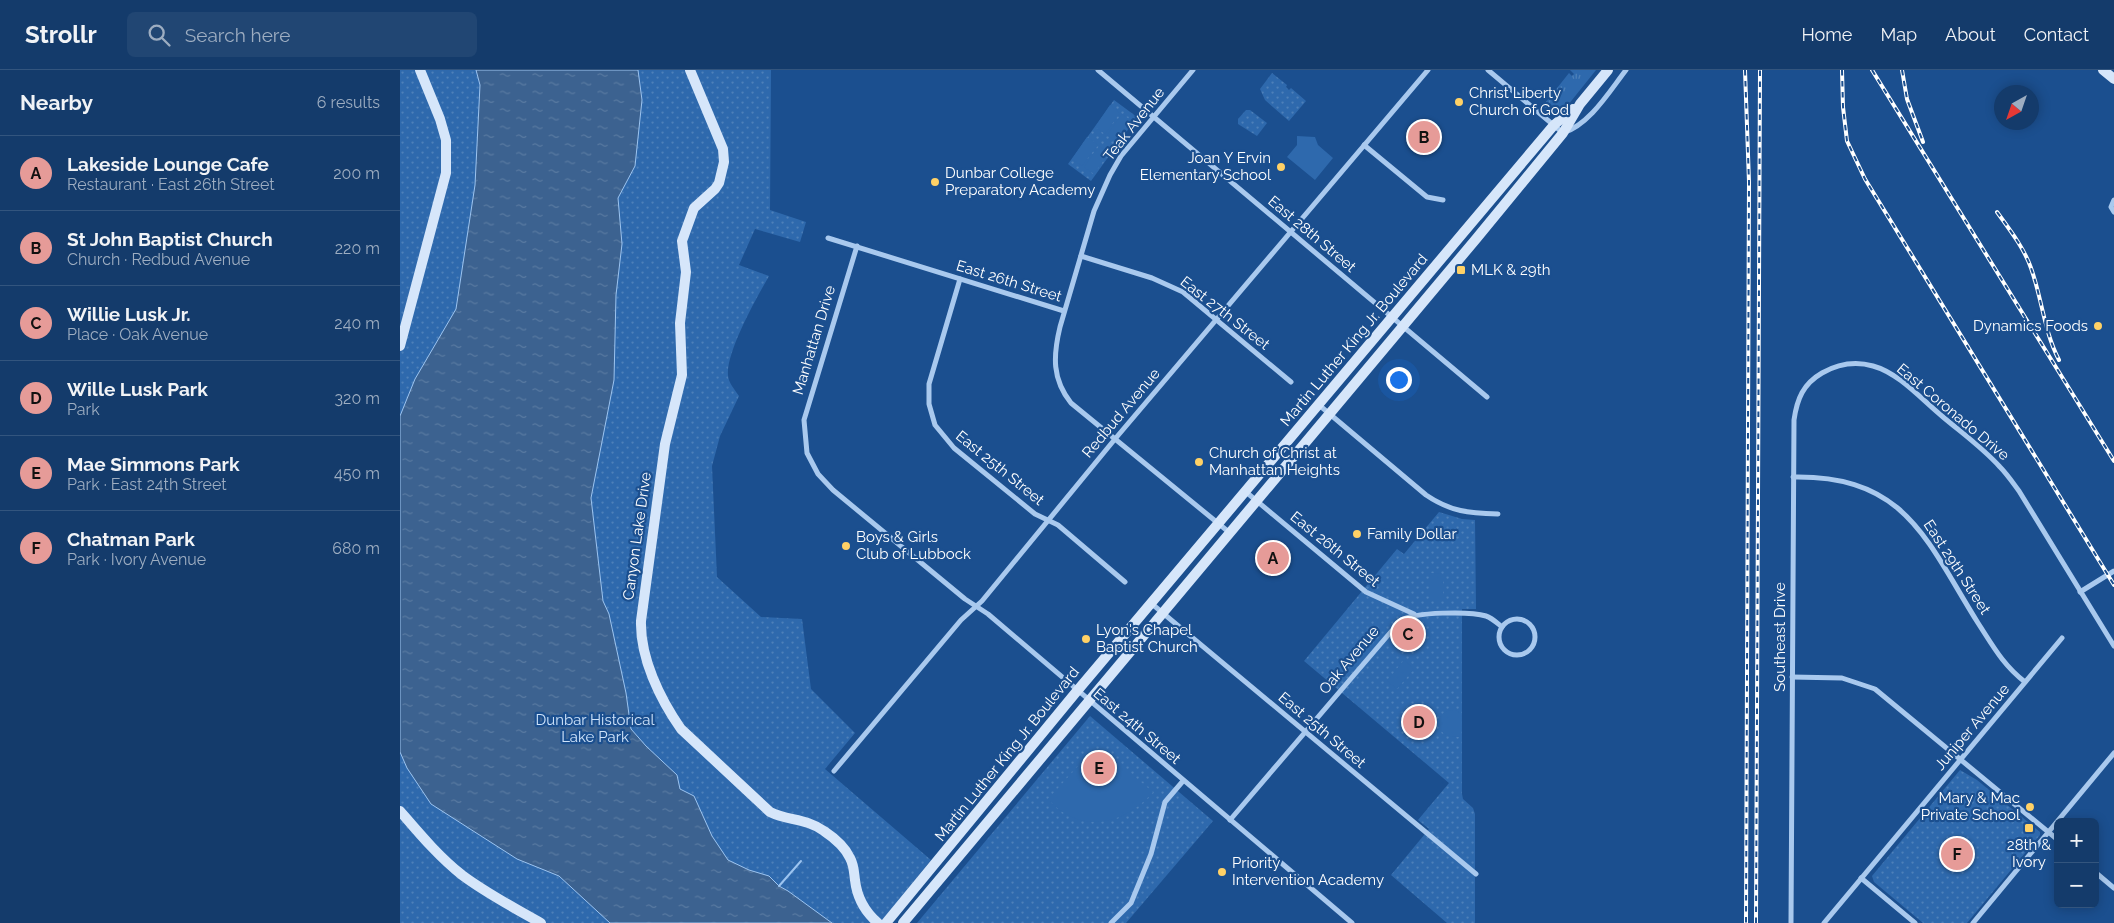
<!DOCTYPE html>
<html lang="en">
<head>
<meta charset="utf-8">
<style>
  :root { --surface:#143b6b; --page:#214673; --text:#f1f3f6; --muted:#9dadc1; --line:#33557e; --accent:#e69b98 }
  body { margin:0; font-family:Raleway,sans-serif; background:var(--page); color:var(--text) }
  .controls { position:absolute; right:15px; bottom:15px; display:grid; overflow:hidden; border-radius:8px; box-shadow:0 2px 12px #0003 }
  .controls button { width:45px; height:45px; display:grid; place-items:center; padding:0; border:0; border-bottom:1px solid var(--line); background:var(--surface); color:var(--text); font:25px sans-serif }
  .compass { position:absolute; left:1594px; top:15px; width:45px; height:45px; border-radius:50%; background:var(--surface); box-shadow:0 2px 12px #0003; rotate:220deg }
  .you { position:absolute; left:998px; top:309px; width:18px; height:18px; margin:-12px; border:4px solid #fff; border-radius:50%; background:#1a73e8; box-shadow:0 0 0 8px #1a73e833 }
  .badge { display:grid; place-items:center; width:32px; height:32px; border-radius:50%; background:var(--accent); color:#111; font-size:16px; font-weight:700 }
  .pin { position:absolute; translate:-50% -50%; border:2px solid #fff; box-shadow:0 1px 5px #0006 }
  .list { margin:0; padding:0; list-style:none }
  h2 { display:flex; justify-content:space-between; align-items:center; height:65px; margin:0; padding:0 20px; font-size:21px }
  h2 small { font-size:16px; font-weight:400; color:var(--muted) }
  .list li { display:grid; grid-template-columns:32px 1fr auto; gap:15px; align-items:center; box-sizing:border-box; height:75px; padding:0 20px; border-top:1px solid var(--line) }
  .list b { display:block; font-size:19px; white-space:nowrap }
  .list p { margin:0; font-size:16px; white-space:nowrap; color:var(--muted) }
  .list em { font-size:16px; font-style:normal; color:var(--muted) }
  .icon { flex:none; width:28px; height:28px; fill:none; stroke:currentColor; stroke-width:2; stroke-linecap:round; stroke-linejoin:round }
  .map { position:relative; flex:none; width:1714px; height:853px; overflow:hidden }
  header { display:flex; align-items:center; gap:30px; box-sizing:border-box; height:70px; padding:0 25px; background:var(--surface); border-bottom:1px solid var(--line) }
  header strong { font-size:24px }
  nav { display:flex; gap:28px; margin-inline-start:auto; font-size:18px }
  .search { width:350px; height:45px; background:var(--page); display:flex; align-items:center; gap:12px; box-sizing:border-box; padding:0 18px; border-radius:8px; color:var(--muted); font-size:19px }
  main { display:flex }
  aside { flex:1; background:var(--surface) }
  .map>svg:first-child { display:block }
  .grass { fill:url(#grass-tufts) }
  .park { fill:url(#park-dots) }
  .garden { fill:#2e69ad }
  .water { fill:url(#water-ripples); stroke:#9cc4f0 }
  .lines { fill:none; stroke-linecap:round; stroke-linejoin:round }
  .stream { stroke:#9cc4f0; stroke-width:2 }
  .street { stroke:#a9c9ee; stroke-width:5 }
  .secondary { stroke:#d6e6fa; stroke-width:10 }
  .rail-casing { stroke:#fff; stroke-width:4 }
  .rail { stroke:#1b4f8f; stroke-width:2; stroke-dasharray:5.5; stroke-linecap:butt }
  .poi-dot { fill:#ffd166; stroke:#1b4f8f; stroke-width:2 }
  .labels { text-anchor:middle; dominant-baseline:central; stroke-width:4.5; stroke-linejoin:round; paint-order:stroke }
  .poi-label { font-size:15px; fill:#fff; stroke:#1b4f8f; text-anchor:start }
  .street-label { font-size:15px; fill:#fff; stroke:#1b4f8f }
  .park-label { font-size:15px; fill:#cfe3fa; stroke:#1b4f8f }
</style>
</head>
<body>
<header>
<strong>Strollr</strong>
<div class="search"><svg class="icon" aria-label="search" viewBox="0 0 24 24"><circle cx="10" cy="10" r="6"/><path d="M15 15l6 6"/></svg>Search here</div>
<nav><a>Home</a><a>Map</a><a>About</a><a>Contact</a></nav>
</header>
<main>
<aside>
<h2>Nearby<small>6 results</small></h2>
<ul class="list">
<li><span class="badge">A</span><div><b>Lakeside Lounge Cafe</b><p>Restaurant · East 26th Street</p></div><em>200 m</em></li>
<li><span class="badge">B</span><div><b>St John Baptist Church</b><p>Church · Redbud Avenue</p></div><em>220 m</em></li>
<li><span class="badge">C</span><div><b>Willie Lusk Jr.</b><p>Place · Oak Avenue</p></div><em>240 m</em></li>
<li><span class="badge">D</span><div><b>Wille Lusk Park</b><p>Park</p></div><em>320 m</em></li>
<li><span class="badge">E</span><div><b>Mae Simmons Park</b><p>Park · East 24th Street</p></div><em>450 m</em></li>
<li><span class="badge">F</span><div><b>Chatman Park</b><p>Park · Ivory Avenue</p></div><em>680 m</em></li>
</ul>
</aside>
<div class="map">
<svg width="1714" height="853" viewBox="0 0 1714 853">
  <defs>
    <pattern id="grass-tufts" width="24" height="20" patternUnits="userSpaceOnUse" patternTransform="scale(1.25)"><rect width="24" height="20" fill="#2e69ad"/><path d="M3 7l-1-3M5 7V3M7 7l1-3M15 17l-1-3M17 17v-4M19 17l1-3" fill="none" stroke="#4d80b9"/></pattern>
    <pattern id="park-dots" width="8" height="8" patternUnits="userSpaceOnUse" patternTransform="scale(1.25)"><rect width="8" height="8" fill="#2e69ad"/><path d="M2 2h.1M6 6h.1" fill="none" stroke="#4d80b9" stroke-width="1.8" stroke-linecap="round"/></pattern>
    <pattern id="water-ripples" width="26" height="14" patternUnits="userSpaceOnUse" patternTransform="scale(1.25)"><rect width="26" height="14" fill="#3c6290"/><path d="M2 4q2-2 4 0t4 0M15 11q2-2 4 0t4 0" fill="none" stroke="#597aa1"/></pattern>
  </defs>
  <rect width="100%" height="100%" fill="#1b4f8f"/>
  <path class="grass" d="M1170,0h26l-32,40 -9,3 -13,-6 27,-34 3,3 2,-2z"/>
  <g class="park">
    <path d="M0,0h371l-1,140 36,12 -6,20 -45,-13 -16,36 30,11c-12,21 -43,76 -41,99 0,7 7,15 11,21l-19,40 -8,30 5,111 44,40 41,2 9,70 44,44 -30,36 106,91 -51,63h-480z"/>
    <path d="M872,3l15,12 -1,2 3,3 2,-2 15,13 -17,20 -24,-21 -5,-11z"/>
    <path d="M714,30l23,17 -46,64 -23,-17z"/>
    <path d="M846,40h4l17,13 -10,13 -19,-12v-5z"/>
    <path d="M1039,442l23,7 13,1 1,89h-14v185l1,5 10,9 2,6v109h-28l-56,-48 38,-46 -11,-9 31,-37 -145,-122 93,-112 7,5z"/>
    <path d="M690,646l123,105 -87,102h-209z"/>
    <path d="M1560,700l17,10 63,52v3l-73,88h-44l-49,-41 -2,-6z"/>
  </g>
  <g class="garden">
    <path d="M710,35l10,8 -15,21 -10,-7z"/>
    <path d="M722,44l10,7 -15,21 -10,-7z"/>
    <path d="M897,66l18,1 3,8 15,13 -18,22 -28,-23 10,-12z"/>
    <path d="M687,67l11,8 -16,21 -10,-7z"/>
    <path d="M699,76l10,7 -15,21 -10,-7z"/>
    <path d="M1030,503l13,1v26h-13z"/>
    <path d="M1004,590l10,9 -17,20 -10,-8z"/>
    <path d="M1055,640l7,4 -1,23c-32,1 -28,-28 -6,-27z"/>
    <path d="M701,679l52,43c-28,33 -74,43 -105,7l45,-49z"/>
  </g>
  <path class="water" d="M76,0h162l4,30 -7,66 -17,32 4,46 -6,51 -2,85 -23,118 12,103 6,13 17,79 5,36 15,17 31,29 3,14 14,7 18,40 16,24 21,10 20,6 10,10 9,5 44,32h-222l-51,-47 -42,-17 -86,-55 -24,-36 -7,-16v-336l15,-37 41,-70 19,-124 5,-100z"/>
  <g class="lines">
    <path class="stream" d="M379,816l22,-25"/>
    <g class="street">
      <path d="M698,0l389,327"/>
      <path d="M793,0l-72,86 -11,19 -16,36 -34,116c-7,29 -8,52 11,76l159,130"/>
      <path d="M1088,0l75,63c27,-9 46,-41 63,-63"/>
      <path d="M964,75l63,52 16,3"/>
      <path d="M1714,130l-3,7 3,5"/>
      <path d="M428,168l236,73"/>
      <path d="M457,176l-53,174 3,33 11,21 15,16 132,109 23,15 364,309"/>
      <path d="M681,186l71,22 31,14 108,90"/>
      <path d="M560,209l-31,105v20l6,21 19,23 81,66 23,11 67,57"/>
      <path d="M919,335l107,90c25,17 43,18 72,19"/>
      <path d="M1393,407c113,-2 133,63 185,146 15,23 25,42 47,59"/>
      <path d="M846,422l120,100 48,22"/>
      <path d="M1680,522l34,-21"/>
      <path d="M752,534l324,270"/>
      <circle cx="1117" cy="567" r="18"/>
      <path d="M1392,607l50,1 33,11 183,151"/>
      <path d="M434,701l127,-151 21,-19 133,-162 313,-369"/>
      <path d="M830,750l171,-200c14,-8 69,-9 85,-4 6,2 11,7 16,11"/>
      <path d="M1695,802l19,16"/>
      <path d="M1461,808l54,45"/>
      <path d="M711,853l20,-20 20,-49 14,-52 18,-21"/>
      <path d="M1391,853l3,-503c3,-21 9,-36 28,-47 16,-9 33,-12 51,-7 26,7 49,34 70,51 19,16 40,31 57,50 7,7 13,16 19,24l95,155"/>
      <path d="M1424,853l238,-285"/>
      <path d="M1573,853l141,-170"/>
    </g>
    <g class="secondary">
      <path d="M290,0l33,79 1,13 -5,21 -4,6 -21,19 -12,33 4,31 -6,51 2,52 -17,69 -24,177c-1,37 19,78 40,108l89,83c18,9 36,6 54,19 9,6 21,16 26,27 4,7 4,15 5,22 2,18 9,31 23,43"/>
      <path d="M1703,0l11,9"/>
      <path d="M0,276l46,-173v-33l-6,-21 -20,-49"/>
      <path d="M0,741c19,22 38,45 62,64 24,18 52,33 79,48"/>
      <path d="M486,853l191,-232 477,-566 19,-16"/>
      <path d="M503,853l573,-684 87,-106 17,-29 28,-34"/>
    </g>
    <defs>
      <g id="rail">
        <path d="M1345,0l4,112 -3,741"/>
        <path d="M1442,0l1,37 4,34 18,38 249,406"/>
        <path d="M1472,0l242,391"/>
        <path d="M1502,0l5,29 16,43"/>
        <path d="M1597,142c13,18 27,36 34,56 11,31 13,63 28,92"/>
        <path d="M1356,853l4,-853"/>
      </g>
    </defs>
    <use href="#rail" class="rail-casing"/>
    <use href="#rail" class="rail"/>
  </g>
  <g class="poi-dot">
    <circle cx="1059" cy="32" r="5"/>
    <circle cx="881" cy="97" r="5"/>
    <circle cx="535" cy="112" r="5"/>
    <rect x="1056" y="195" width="10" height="10" rx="2.5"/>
    <circle cx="1698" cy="256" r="5"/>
    <circle cx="799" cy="392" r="5"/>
    <circle cx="957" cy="464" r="5"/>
    <circle cx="446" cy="476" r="5"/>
    <circle cx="686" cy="569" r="5"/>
    <circle cx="1630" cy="737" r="5"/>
    <rect x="1624" y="753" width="10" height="10" rx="2.5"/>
    <circle cx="822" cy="802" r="5"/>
  </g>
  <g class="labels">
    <g class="poi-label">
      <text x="1069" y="23">Christ Liberty<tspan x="1069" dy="17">Church of God</tspan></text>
      <text x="871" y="88" text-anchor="end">Joan Y Ervin<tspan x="871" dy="17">Elementary School</tspan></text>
      <text x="545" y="103">Dunbar College<tspan x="545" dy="17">Preparatory Academy</tspan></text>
      <text x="1071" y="200">MLK &amp; 29th</text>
      <text x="1688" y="256" text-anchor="end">Dynamics Foods</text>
      <text x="809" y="383">Church of Christ at<tspan x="809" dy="17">Manhattan Heights</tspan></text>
      <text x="967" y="464">Family Dollar</text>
      <text x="456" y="467">Boys &amp; Girls<tspan x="456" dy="17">Club of Lubbock</tspan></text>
      <text x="696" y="560">Lyon's Chapel<tspan x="696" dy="17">Baptist Church</tspan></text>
      <text x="1620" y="728" text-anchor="end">Mary &amp; Mac<tspan x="1620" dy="17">Private School</tspan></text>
      <text x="1629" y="775" text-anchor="middle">28th &amp;<tspan x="1629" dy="17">Ivory</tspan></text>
      <text x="832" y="793">Priority<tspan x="832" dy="17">Intervention Academy</tspan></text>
    </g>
    <g class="street-label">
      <text transform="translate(734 54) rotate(-52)">Teak Avenue</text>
      <text transform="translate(912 164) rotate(40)">East 28th Street</text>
      <text transform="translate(609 211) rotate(17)">East 26th Street</text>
      <text transform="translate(825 243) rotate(38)">East 27th Street</text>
      <text transform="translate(414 270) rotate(-73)">Manhattan Drive</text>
      <text transform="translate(954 270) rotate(-50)">Martin Luther King Jr. Boulevard</text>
      <text transform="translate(1553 342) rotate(40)">East Coronado Drive</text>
      <text transform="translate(721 343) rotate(-50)">Redbud Avenue</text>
      <text transform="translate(600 398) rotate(39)">East 25th Street</text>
      <text transform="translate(237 466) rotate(-82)">Canyon Lake Drive</text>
      <text transform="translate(935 479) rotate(39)">East 26th Street</text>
      <text transform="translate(1557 497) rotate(57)">East 29th Street</text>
      <text transform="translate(1380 567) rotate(-90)">Southeast Drive</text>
      <text transform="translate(949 590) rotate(-50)">Oak Avenue</text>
      <text transform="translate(737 656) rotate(40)">East 24th Street</text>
      <text transform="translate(1572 657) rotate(-50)">Juniper Avenue</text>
      <text transform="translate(922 660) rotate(40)">East 25th Street</text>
      <text transform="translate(607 684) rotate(-51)">Martin Luther King Jr. Boulevard</text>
    </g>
    <g class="park-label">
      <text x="195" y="650">Dunbar Historical<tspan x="195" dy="17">Lake Park</tspan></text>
    </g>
  </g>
</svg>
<div class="controls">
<button>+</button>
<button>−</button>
</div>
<svg class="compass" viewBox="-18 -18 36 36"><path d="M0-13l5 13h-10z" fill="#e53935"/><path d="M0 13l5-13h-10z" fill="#9dadc1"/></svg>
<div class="you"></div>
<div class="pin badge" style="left:873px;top:488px">A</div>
<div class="pin badge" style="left:1024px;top:67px">B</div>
<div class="pin badge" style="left:1008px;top:564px">C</div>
<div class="pin badge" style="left:1019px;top:652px">D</div>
<div class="pin badge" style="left:699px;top:698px">E</div>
<div class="pin badge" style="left:1557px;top:784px">F</div>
</div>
</main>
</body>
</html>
